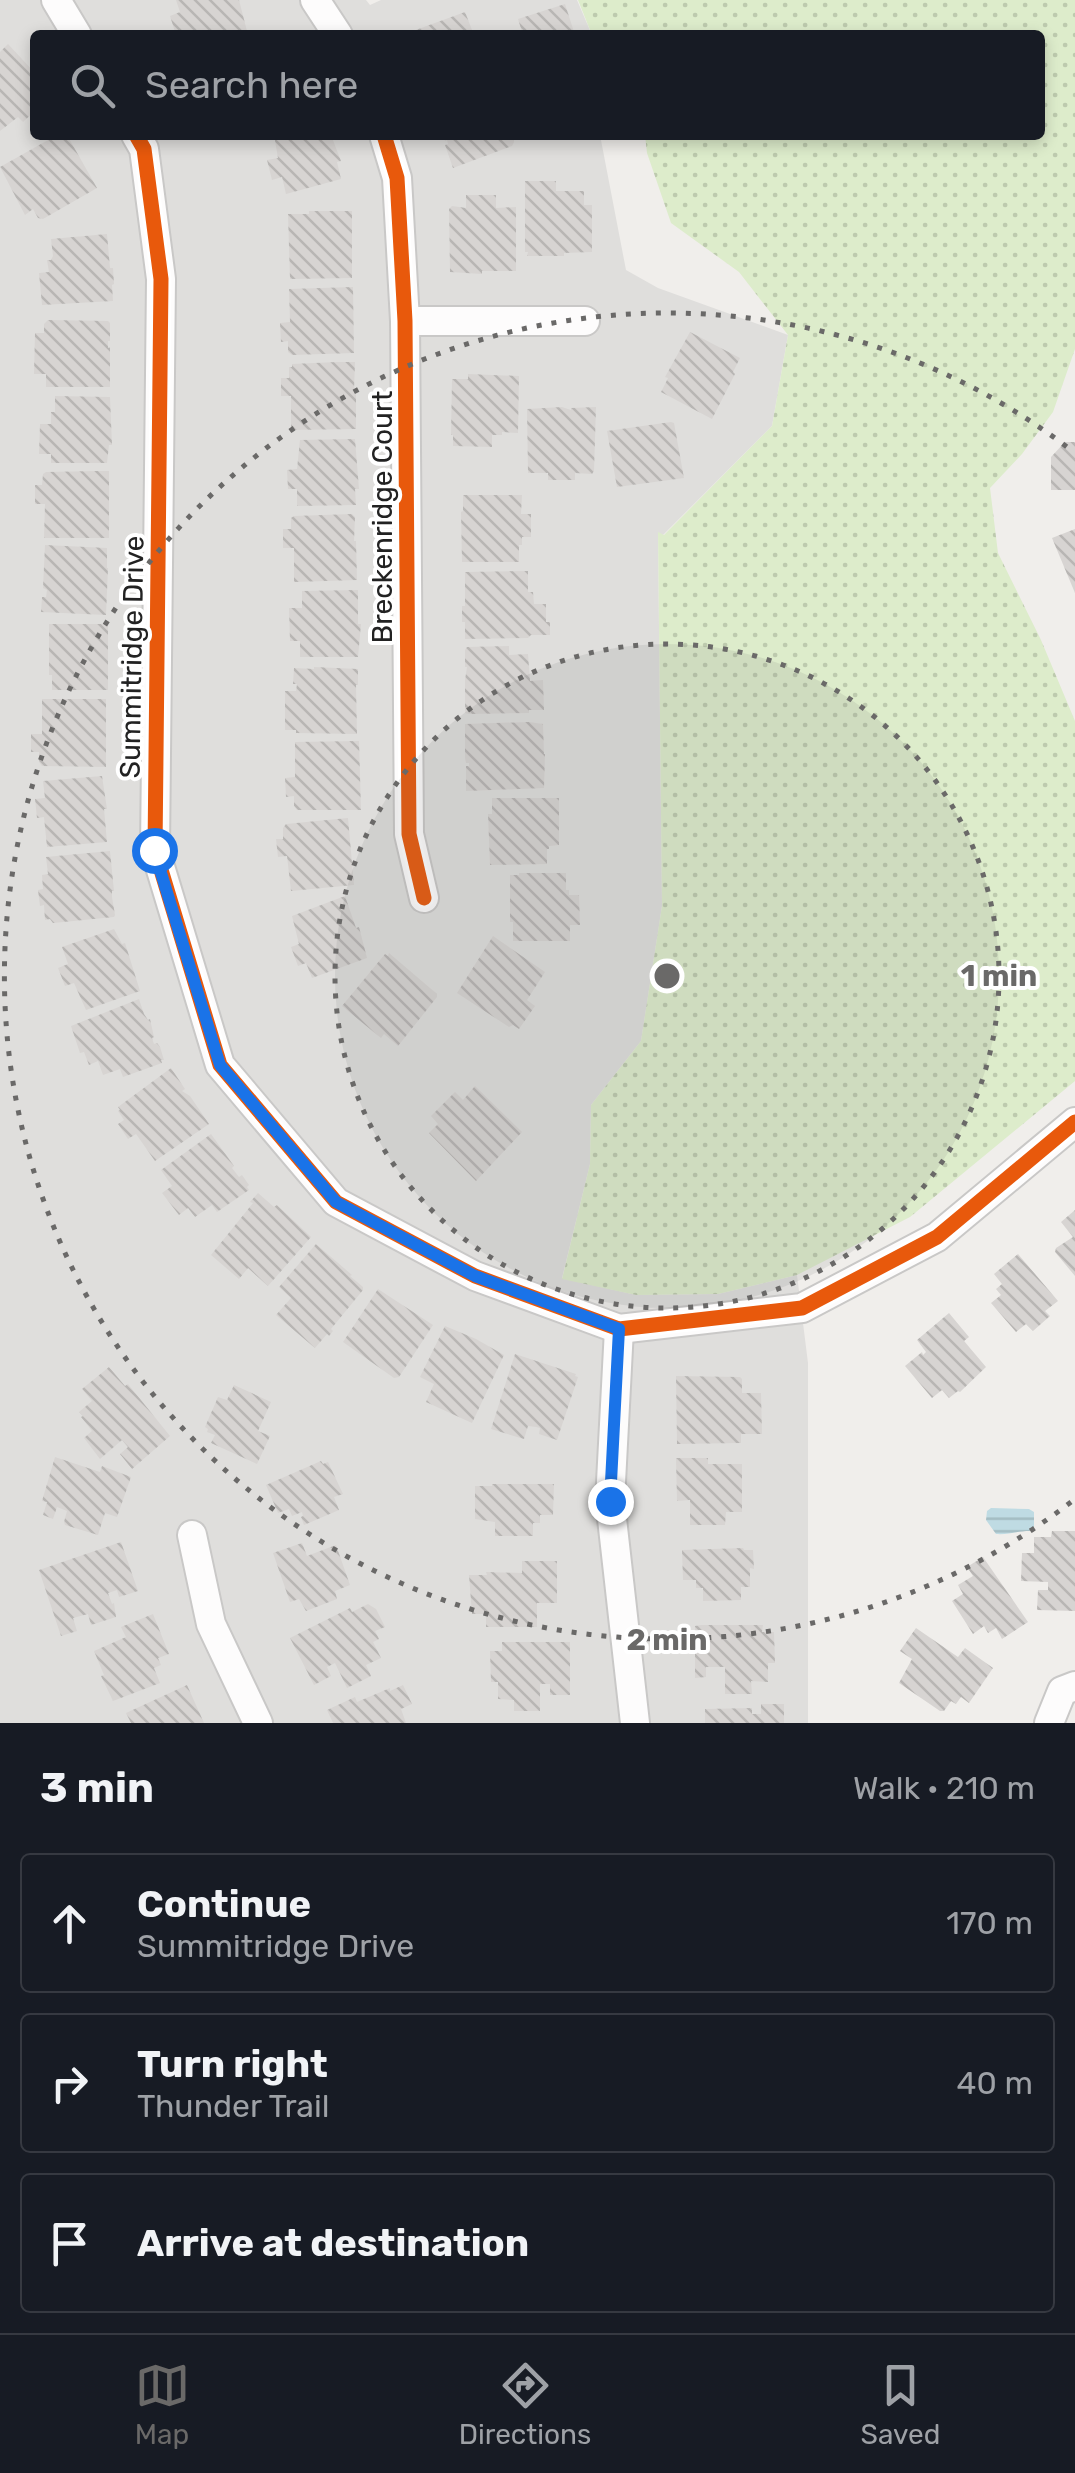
<!DOCTYPE html>
<html lang="en">
<head>
<meta charset="utf-8">
<style>
  :root { --surface:#171b24; --page:#20242c; --text:#f1f3f6; --muted:#9ea1a6; --line:#363941; --accent:#6a6968 }
  body { margin:0; font-family:Rubik,sans-serif; background:var(--page); color:var(--text) }
  .stop { position:absolute; width:30px; height:30px; margin:-22px; border:8px solid #1a73e8; border-radius:50%; background:#fff }
  .stop.end { background:#1a73e8; border-color:#fff; box-shadow:0 2px 10px #0008 }
  .list { margin:0; padding:0; list-style:none }
  h2 { display:flex; justify-content:space-between; align-items:center; height:130px; margin:0; padding:0 40px; font-size:42px }
  h2 small { font-size:32px; font-weight:400; color:var(--muted) }
  .list li { display:grid; grid-template-columns:65px 1fr auto; gap:30px; align-items:center; box-sizing:border-box; height:140px; margin:0 20px 20px; padding:0 20px; border:2px solid var(--line); border-radius:10px }
  .list b { display:block; font-size:38px; white-space:nowrap }
  .list p { margin:0; font-size:32px; white-space:nowrap; color:var(--muted) }
  .list em { font-size:32px; font-style:normal; color:var(--muted) }
  .icon { flex:none; width:55px; height:55px; fill:none; stroke:currentColor; stroke-width:2; stroke-linecap:round; stroke-linejoin:round }
  .map { position:relative; flex:none; width:1075px; height:1723px; overflow:hidden }
  .search { position:absolute; background:var(--surface); box-shadow:0 5px 15px #0003; left:30px; right:30px; top:30px; height:110px; display:flex; align-items:center; gap:25px; box-sizing:border-box; padding:0 35px; border-radius:10px; color:var(--muted); font-size:38px }
  .sheet { height:610px; background:var(--surface) }
  nav { display:flex; justify-content:space-around; align-items:center; box-sizing:border-box; height:140px; border-top:2px solid var(--line); background:var(--surface); font-size:28px; color:var(--muted) }
  nav a { display:grid; justify-items:center; gap:5px }
  nav .on { color:var(--accent) }
  .map>svg:first-child { display:block }
  .residential { fill:#dfdedc }
  .grass { fill:url(#grass-dots) }
  .water { fill:url(#water-rules) }
  .building { fill:url(#building-back-hatch) }
  .lines { fill:none; stroke-linecap:round; stroke-linejoin:round }
  .minor-casing { stroke:#c9c8c7; stroke-width:32 }
  .minor { stroke:#fdfcfc; stroke-width:28 }
  .cycleway-casing { stroke:#fff; stroke-width:21 }
  .cycleway { stroke:#e8590c; stroke-width:15 }
  .route { stroke:#1a73e8; stroke-width:12 }
  .ring { fill:none; stroke:#6a6968; stroke-width:5; stroke-dasharray:5 10 }
  .labels { text-anchor:middle; dominant-baseline:central; stroke-width:8; stroke-linejoin:round; paint-order:stroke }
  .street-label { font-size:28px; fill:#222; stroke:#fff }
  .centre { fill:#6a6968; stroke:#fff; stroke-width:5 }
  .ring-label { font-size:30px; text-anchor:middle; font-weight:bold; fill:#6a6968; stroke:#fff; stroke-width:8; stroke-linejoin:round; paint-order:stroke }
</style>
</head>
<body>
<div class="map">
<svg width="1075" height="1723" viewBox="0 0 1075 1723">
  <defs>
    <pattern id="grass-dots" width="8" height="8" patternUnits="userSpaceOnUse" patternTransform="scale(2.5)"><rect width="8" height="8" fill="#ddeccb"/><path d="M2 2h.1M6 6h.1" fill="none" stroke="#bdcaae" stroke-width="1.8" stroke-linecap="round"/></pattern>
    <pattern id="water-rules" width="6" height="5" patternUnits="userSpaceOnUse" patternTransform="scale(2.5)"><rect width="6" height="5" fill="#bfdbe3"/><path d="M0 2.5h6" fill="none" stroke="#a4bcc2"/></pattern>
    <pattern id="building-back-hatch" width="6" height="6" patternUnits="userSpaceOnUse" patternTransform="scale(2.5)"><rect width="6" height="6" fill="#d7d4d2"/><path d="M-1 5l2 2M0 0l6 6M5-1l2 2" fill="none" stroke="#b8b6b4"/></pattern>
  </defs>
  <rect width="100%" height="100%" fill="#f0eeeb"/>
  <path class="residential" d="M0,0h366l4,5 11,-5h196l15,35h-557v100h565l26,135 32,18 130,47 -16,91 -109,109 -5,-2 4,373 -21,135 -50,64 -1,59 -28,114 74,17 82,-1 79,-19 11,88v360h-808z"/>
  <path class="grass" d="M578,0h497v349l-22,63 -31,42 -32,34 8,65 43,87 34,81v360l-165,136 -113,58 -79,19 -82,1 -74,-16 28,-115 1,-59 50,-64 21,-135 -4,-374 6,3 108,-109 16,-91 -49,-63 -68,-49 -24,-70 -2,-18h395v-100h-400l-1,-3 -13,3h-34z"/>
  <path class="water" d="M991,1508l38,1 5,3v15l-4,4c-13,0 -22,4 -34,3l-10,-14 1,-9z"/>
  <g class="building">
    <path d="M176,0h63l9,35h-62l-1,-2 -9,2 -6,-19 10,-4z"/>
    <path d="M565,4l10,31h-52l-5,-16z"/>
    <path d="M465,12l9,23h-60l-1,-4z"/>
    <path d="M8,44l27,29v38l-12,11 -5,-5 -18,14v-79z"/>
    <path d="M57,135h10l30,53 -54,31 -5,-1 -5,-9 -8,6 -25,-48z"/>
    <path d="M274,135h57l10,26 -4,1 4,17 -55,15 -4,-17 -10,3 -5,-20 11,-2z"/>
    <path d="M443,135h69l2,7 -2,4 -59,22 -8,-23 3,-1 -1,-4 -2,1z"/>
    <path d="M525,181h31v10h28v14h8v47l-28,1v3h-37l1,-4h-3z"/>
    <path d="M466,195h30v13l20,-1v64h-34v3l-32,-2 -1,-63 3,-3 14,2z"/>
    <path d="M309,211h43v67l-62,1 -2,-65h21z"/>
    <path d="M107,234l3,34h3l1,16 -2,1 1,16 -71,4 -3,-32 10,-1 -2,-12h4l2,-4 -2,-17z"/>
    <path d="M353,287l1,66 -62,2 -4,-3v-11l-7,1 -1,-19 10,-1 -1,-33z"/>
    <path d="M48,320l60,1 2,2v18h-2v7l2,-1v40h-64v-13h-12l1,-41h9v-9z"/>
    <path d="M690,332l50,26 -7,14 2,2 -23,45 -51,-27 7,-14 -3,-1z"/>
    <path d="M337,362h18l-1,28 2,5v34l-65,1v-34h-10v-18h8v-11h3v-3z"/>
    <path d="M468,374l51,2 -1,57 -16,-1v3h-10v12l-39,-1v-11h-2l1,-56h16z"/>
    <path d="M55,396l55,1 2,48h-3l-2,18h-56v-9h-12l1,-30h11v-12h4z"/>
    <path d="M562,407l9,3v-2l25,-1 -2,64 -2,3 -17,-1v7h-27v-7h-20l-1,-64z"/>
    <path d="M671,422l3,1 10,55 -67,9 -10,-56z"/>
    <path d="M355,439l4,50h-4l1,16 -59,1v-17h-9l-1,-19 10,-1 3,-29z"/>
    <path d="M1065,442h10v48h-24v-33z"/>
    <path d="M97,471h12v67h-65l1,-34h-10v-19h7l1,-11 3,-2z"/>
    <path d="M463,495h59l-1,19h10v23h-9v8h-3v17h-57l-1,-50 2,-1z"/>
    <path d="M352,514l3,3 -1,24h2l1,39 -63,2v-34h-11v-19h8v-11l3,-2z"/>
    <path d="M1075,529v64l-23,-55z"/>
    <path d="M45,545l62,3v20h1l-2,47 -65,-3 1,-15h4l1,-7 -4,-2z"/>
    <path d="M528,571v21h5l1,12h12v18h4v13h-19l-3,3 -63,1v-17h-3v-16h3v-34z"/>
    <path d="M358,590v34h3l-3,33h-58v-16h-10l-1,-33h13v-17z"/>
    <path d="M49,624h59v66h-56v-15h-3z"/>
    <path d="M509,646v9l19,-1 2,27 13,-1 1,30h-15v3l-60,1 -4,-1v-33l2,-13h-2v-17l2,-3z"/>
    <path d="M314,667l44,2v16h-2l1,49 -61,-1v-3h-11v-39h11l1,-7h-4l1,-16 20,1z"/>
    <path d="M42,699h64v68l-64,-1 -3,-4v-10h-8v-18h11z"/>
    <path d="M529,722l14,2 1,30h1l-1,34 -78,3v-25h3v-3h-3l-1,-5v-34z"/>
    <path d="M359,741l2,69h-64l-3,-4v-10l-8,1 -1,-19 10,-1v-35z"/>
    <path d="M102,776l5,33h-3l3,33 -60,5 -3,-30 -7,1 -2,-19 10,-1 -2,-17z"/>
    <path d="M492,798h67v47l-10,1v3h-2v15l-57,1 -2,-51h4z"/>
    <path d="M348,818l6,67 -63,6 -4,-35 -9,1 -2,-18h7v-11l3,-4z"/>
    <path d="M110,851l4,40h-2v6l3,18 -1,2 -61,6 -3,-4 -5,1 -1,-15 -4,1 -2,-16 5,-1 -1,-14 6,-1 -2,-17z"/>
    <path d="M519,873h47v17h3v5h10l1,30h-10v16h-57v-19h-3v-47h9z"/>
    <path d="M345,896l11,32 3,-1 8,31 -55,20 -6,-15 -8,3 -7,-19 8,-3 -7,-28z"/>
    <path d="M114,929l8,15 3,-1 15,48 -54,19 -12,-27 -9,3 -7,-18 10,-4 -6,-17z"/>
    <path d="M493,936l52,36 -18,28 8,6 -16,23 -6,-4 -4,2 -52,-34z"/>
    <path d="M389,953l48,41v3l-39,49 -14,-12 -3,4 -39,-32 43,-52 3,2z"/>
    <path d="M139,999l5,15 4,6 2,-1 4,18 -2,1 2,6 3,-1 3,4 4,13h-3l1,3 -39,14 -3,-8 -17,6 -5,-14 -9,4 -5,-13 -4,1 -9,-27z"/>
    <path d="M171,1068l14,21 -3,2 8,5 19,28 -54,37 -19,-27 -8,5 -10,-15 6,-4 -6,-9 2,-1 -2,-3z"/>
    <path d="M475,1086l47,46 -46,49 -47,-48 9,-9 -7,-8 24,-24 8,8z"/>
    <path d="M211,1134l23,32 -2,2 7,9 3,-2 7,10 -2,2 2,3 -32,22 -5,-7 -17,12 -7,-9 -9,7 -17,-22 10,-7 -11,-16z"/>
    <path d="M258,1193l16,14 3,-2 34,32 -43,49 -20,-18 -9,11 -28,-24 42,-52 -3,-1z"/>
    <path d="M1075,1210v66l-20,-24 1,-4 17,-11 -12,-15z"/>
    <path d="M316,1244l36,31 -2,1 13,11v3l-32,39 2,2 -4,5 -2,-2 -12,14 -39,-33 15,-17 -12,-11z"/>
    <path d="M1018,1254l40,47 -13,10 5,5 -17,15 -7,-7 -10,8 -25,-29 10,-8 -5,-6 6,-5 -8,-10z"/>
    <path d="M378,1289l55,36 -34,52 -5,1 -51,-36z"/>
    <path d="M949,1313l20,24 -5,4 22,26 -26,25 -2,-1 -9,7 -7,-8 -10,8 -27,-32 17,-14 1,3 3,-3 -9,-12z"/>
    <path d="M445,1326l31,13 28,16 -32,68 -46,-21 8,-18 -14,-7z"/>
    <path d="M515,1354l61,20 -1,2 3,1 -21,63 -18,-6 1,-6 -4,-1 -8,-1 -4,13 -33,-10z"/>
    <path d="M109,1367l16,19 3,-2 42,52 -38,33 -12,-15 8,-7 -6,-7 -22,19 -16,-21 8,-7 -11,-14 2,-1 -4,-4 13,-11 -10,-12z"/>
    <path d="M676,1376l64,1 2,2v14h19l1,41h-21v9l-64,1z"/>
    <path d="M234,1385l37,17 -13,29 12,5 -13,28 -46,-21 4,-8 -8,-3 1,-3 -3,-2 13,-30 9,3z"/>
    <path d="M55,1457l45,15 2,-6 29,11 -14,40 -12,-4 -7,22 -33,-10 -1,-3 3,-11 -10,-4 -4,12 -10,-4 4,-13 -5,-1z"/>
    <path d="M676,1458h32v6h34v48h-16l-1,13h-35v-25l-13,1z"/>
    <path d="M321,1461l2,3 5,-2 15,32 -9,3 5,13 -35,15 -3,-8 2,-1 -1,-4 -10,4 -3,-7 -11,4 -12,-28z"/>
    <path d="M492,1484h62l-1,31h-13v8h-7v13h-38v-14l-20,-3v-33h17z"/>
    <path d="M1052,1531h23v80l-38,-1 1,-20h10v-8l-27,-1 1,-28h12v-16h17z"/>
    <path d="M121,1542l17,49 -19,6 -2,-7 -9,3 4,11 2,-1 2,14 -25,8 -3,-11 -15,4 4,13 -16,5 -22,-66z"/>
    <path d="M302,1543l5,13 29,-11 14,40 -15,6 2,8 -31,12 -7,-12 -9,3 -17,-49z"/>
    <path d="M743,1548l1,2h9l1,19 -4,-1v19h-9v13l-38,1v-13h-7v-8h-13l-1,-30z"/>
    <path d="M983,1557l45,65 -26,17 -6,-11 -8,5 -4,-7 -11,8 -21,-33 11,-7 -5,-9 15,-9 -6,-9z"/>
    <path d="M522,1561h35v42h-20v24h-51v-13h-14l-3,-39h18l-1,-3 36,1z"/>
    <path d="M368,1604l8,5 9,18 -10,4 4,8 -6,3 8,16 -15,7 5,11 -24,12 -12,-25 -8,4 4,9 -17,9 -24,-47 60,-30 2,4z"/>
    <path d="M153,1614l16,40 -11,4 3,7 -7,3 6,15 -47,18 -12,-25 3,-1 -10,-24 32,-14 -5,-10z"/>
    <path d="M701,1625h62l-1,7h12l1,31h-7v19l-17,-1 1,13h-27v-27h-19v10l-11,1v-52z"/>
    <path d="M916,1628l42,29 7,-9 28,20 -24,35 -8,-6 -5,7 -5,-3 -7,10h-4l-41,-28 13,-24 -12,-8z"/>
    <path d="M502,1642h68v53h-20v-11h-10v27h-26v-11l-16,-1v-17h-7l-1,-31h12z"/>
    <path d="M187,1685l17,38h-73l-5,-10z"/>
    <path d="M403,1685l9,19 -11,5 5,14h-73l-6,-13 28,-13 2,5 33,-14v3z"/>
    <path d="M761,1704h23v19h-79v-14l47,-1v6h9z"/>
  </g>
  <g class="lines">
    <defs>
      <g id="minor">
        <path d="M56,0l21,35"/>
        <path d="M315,0l23,35"/>
        <path d="M136,135l8,14 17,130 -6,571 65,215 116,137 139,74 144,53 183,-21 135,-71 138,-115"/>
        <path d="M384,135l13,43 8,143 4,513 15,64"/>
        <path d="M405,321h180"/>
        <path d="M619,1329l-9,172 25,222"/>
        <path d="M192,1535l19,89 47,99"/>
        <path d="M1049,1723l13,-32 13,-5"/>
      </g>
    </defs>
    <use href="#minor" class="minor-casing"/>
    <use href="#minor" class="minor"/>
    <defs>
      <g id="cycleway">
        <path d="M136,135l8,14 17,130 -6,571 65,215 116,137 139,74 144,53 183,-21 135,-71 138,-115"/>
        <path d="M384,135l13,43 8,143 4,513 15,64"/>
      </g>
    </defs>
    <use href="#cycleway" class="cycleway-casing"/>
    <use href="#cycleway" class="cycleway"/>
  </g>
  <g class="lines">
    <path class="route" d="M154,850l66,215 116,137 139,74 144,53 -9,172"/>
  </g>
  <circle cx="667" cy="976" r="332" fill="#6a6968" fill-opacity=".12"/>
  <g class="ring">
    <circle cx="667" cy="976" r="332"/>
    <path d="M1071 1502A663 663 0 1 1 1071 450"/>
  </g>
  <g class="labels">
    <g class="street-label">
      <text transform="translate(382 517) rotate(-90)">Breckenridge Court</text>
      <text transform="translate(132 657) rotate(-89)">Summitridge Drive</text>
    </g>
  </g>
  <circle cx="667" cy="976" r="15" class="centre"/>
  <g class="ring-label">
    <text x="999" y="986">1 min</text>
    <text x="667" y="1650">2 min</text>
  </g>
</svg>
<div class="stop" style="left:154px;top:850px"></div>
<div class="stop end" style="left:610px;top:1501px"></div>
<div class="search"><svg class="icon" aria-label="search" viewBox="0 0 24 24"><circle cx="10" cy="10" r="6"/><path d="M15 15l6 6"/></svg>Search here</div>
</div>
<section class="sheet">
<h2>3 min<small>Walk · 210 m</small></h2>
<ul class="list">
<li><svg class="icon" aria-label="ahead" viewBox="0 0 24 24"><path d="M12 20V5M6 11l6-6 6 6"/></svg><div><b>Continue</b><p>Summitridge Drive</p></div><em>170 m</em></li>
<li><svg class="icon" aria-label="right" viewBox="0 0 24 24"><path d="M7 20v-9h11M14 6l5 5-5 5"/></svg><div><b>Turn right</b><p>Thunder Trail</p></div><em>40 m</em></li>
<li><svg class="icon" aria-label="arrive" viewBox="0 0 24 24"><path d="M6 21V4h12l-3 4 3 4H6"/></svg><div><b>Arrive at destination</b></div></li>
</ul>
</section>
<nav>
<a class="on"><svg class="icon" aria-label="map" viewBox="0 0 24 24"><path d="M3 6l6-2 6 2 6-2v14l-6 2-6-2-6 2zM9 4v14M15 6v14"/></svg>Map</a>
<a><svg class="icon" aria-label="directions" viewBox="0 0 24 24"><path d="M12 3l9 9-9 9-9-9zM9 14v-3h6M13 9l2 2-2 2"/></svg>Directions</a>
<a><svg class="icon" aria-label="saved" viewBox="0 0 24 24"><path d="M7 4h10v16l-5-4-5 4z"/></svg>Saved</a>
</nav>
</body>
</html>
